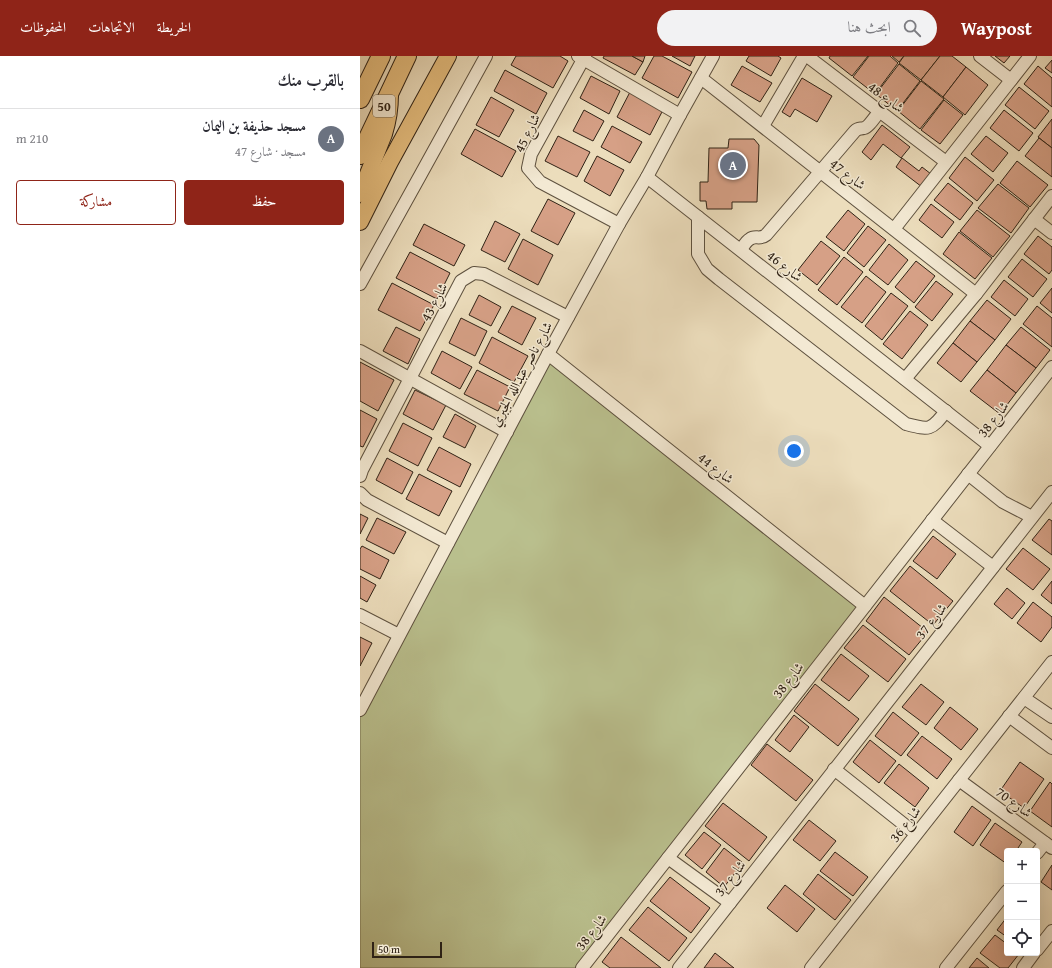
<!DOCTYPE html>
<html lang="ar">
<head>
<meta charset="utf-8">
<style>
  :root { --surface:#fff; --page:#f2f2f3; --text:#2b2b33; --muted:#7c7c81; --line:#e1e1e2; --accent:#8f2418 }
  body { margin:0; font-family:"Gentium Book Plus",Amiri,serif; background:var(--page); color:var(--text); direction:rtl }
  .controls { position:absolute; right:12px; bottom:12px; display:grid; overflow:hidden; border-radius:4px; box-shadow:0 4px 16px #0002 }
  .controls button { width:36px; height:36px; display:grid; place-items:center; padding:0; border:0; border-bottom:1px solid var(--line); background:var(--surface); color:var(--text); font:20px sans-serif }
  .scale { position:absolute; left:12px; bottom:10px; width:70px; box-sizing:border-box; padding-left:4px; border:2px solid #2f2215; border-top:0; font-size:11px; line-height:14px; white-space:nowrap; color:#2f2215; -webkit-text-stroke:3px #f3e9d3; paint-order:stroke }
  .you { position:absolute; left:434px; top:395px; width:14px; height:14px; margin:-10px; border:3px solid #fff; border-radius:50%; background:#1a73e8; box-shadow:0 0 0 6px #1a73e833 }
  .badge { display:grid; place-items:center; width:26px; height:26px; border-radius:50%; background:var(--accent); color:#fff; font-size:13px; font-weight:700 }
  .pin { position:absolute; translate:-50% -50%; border:2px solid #fff; box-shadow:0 1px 4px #0006 }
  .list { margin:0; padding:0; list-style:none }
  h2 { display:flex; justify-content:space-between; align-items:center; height:52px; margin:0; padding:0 16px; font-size:17px }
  h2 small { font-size:13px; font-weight:400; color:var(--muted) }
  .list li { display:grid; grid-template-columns:26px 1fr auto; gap:12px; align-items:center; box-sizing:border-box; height:60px; padding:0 16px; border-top:1px solid var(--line) }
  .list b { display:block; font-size:15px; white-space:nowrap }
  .list p { margin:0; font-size:13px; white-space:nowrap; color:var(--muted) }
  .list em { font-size:13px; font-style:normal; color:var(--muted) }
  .actions { display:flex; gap:8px; padding:12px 16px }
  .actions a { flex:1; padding:9px 0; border:1px solid var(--accent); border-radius:4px; text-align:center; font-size:14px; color:var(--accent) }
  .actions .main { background:var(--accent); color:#fff }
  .icon { flex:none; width:22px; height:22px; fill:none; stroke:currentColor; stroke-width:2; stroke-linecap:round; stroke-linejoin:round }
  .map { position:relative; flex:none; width:692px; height:912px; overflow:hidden; direction:ltr }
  header { display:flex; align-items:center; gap:24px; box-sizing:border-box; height:56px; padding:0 20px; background:var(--accent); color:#fff }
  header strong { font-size:19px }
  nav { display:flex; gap:22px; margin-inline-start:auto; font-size:14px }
  .search { width:280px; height:36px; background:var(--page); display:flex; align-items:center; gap:10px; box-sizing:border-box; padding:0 14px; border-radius:22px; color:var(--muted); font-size:15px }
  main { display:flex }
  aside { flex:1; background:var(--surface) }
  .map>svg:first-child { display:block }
  .green { fill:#bac08e; stroke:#747152 }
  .building { fill:#d6a086; stroke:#2f2215 }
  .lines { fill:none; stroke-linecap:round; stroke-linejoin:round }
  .minor-casing { stroke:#5e513f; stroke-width:14 }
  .major-casing { stroke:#2f2215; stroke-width:18 }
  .highway-casing { stroke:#2f2215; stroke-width:20 }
  .minor { stroke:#f3e9d3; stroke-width:12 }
  .major { stroke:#e6be7e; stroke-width:16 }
  .highway { stroke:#e6be7e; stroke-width:18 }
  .labels { text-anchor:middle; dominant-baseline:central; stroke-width:3; stroke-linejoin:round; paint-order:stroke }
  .shield { fill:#f3e9d3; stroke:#6a5e4e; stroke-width:1 }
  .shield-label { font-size:13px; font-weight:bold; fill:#2f2215 }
  .street-label { font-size:14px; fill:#2f2215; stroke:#f3e9d3 }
</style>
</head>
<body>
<header>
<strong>Waypost</strong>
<div class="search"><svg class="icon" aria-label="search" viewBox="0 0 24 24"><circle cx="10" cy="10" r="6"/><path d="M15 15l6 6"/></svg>ابحث هنا</div>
<nav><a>الخريطة</a><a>الاتجاهات</a><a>المحفوظات</a></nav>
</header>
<main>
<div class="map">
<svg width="692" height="912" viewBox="0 0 692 912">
  <rect width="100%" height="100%" fill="#ecddbc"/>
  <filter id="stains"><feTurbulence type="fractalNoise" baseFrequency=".005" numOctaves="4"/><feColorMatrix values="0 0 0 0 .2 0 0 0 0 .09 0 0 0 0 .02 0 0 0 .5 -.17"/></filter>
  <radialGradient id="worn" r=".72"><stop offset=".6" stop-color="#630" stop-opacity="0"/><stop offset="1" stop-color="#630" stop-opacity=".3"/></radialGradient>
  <path class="green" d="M188,298l317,252 -283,362h-222v-258z"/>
  <g class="building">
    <path d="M156,0h44l8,5 -15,27 -42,-23z"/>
    <path d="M244,0h28l11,6 -8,13 -32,-17z"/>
    <path d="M272,0h13l-2,6z"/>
    <path d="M294,0h8l30,16 -14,26 -36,-20z"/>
    <path d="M312,0h23l-5,10z"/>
    <path d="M389,0h29l3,2 -10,18 -25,-15z"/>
    <path d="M470,0h38l-16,20 -23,-18z"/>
    <path d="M509,0h21l8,7 -23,31 -22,-17z"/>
    <path d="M532,0h12l-5,6z"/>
    <path d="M544,0h36l-19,24 -22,-17z"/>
    <path d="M580,0h12l14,11 -23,30 -22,-17z"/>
    <path d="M635,0h15l-6,7z"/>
    <path d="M692,4v13l-7,-5z"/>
    <path d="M539,8l21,17 -23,30 -21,-17z"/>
    <path d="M382,10l30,17 -12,19 -29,-17z"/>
    <path d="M678,10l14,12v29l-28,-23z"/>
    <path d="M606,11l22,18 -23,30 -22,-18z"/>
    <path d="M145,14l42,23 -11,21 -42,-23z"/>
    <path d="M231,20l29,15 -11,23 -29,-16z"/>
    <path d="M442,22l30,18 -15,26 -22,-13 -5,8 -8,-5z"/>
    <path d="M561,25l23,18 -24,30 -22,-18z"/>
    <path d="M659,31l30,24 -14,18 -30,-24z"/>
    <path d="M270,36l33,18 -13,25 -33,-18z"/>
    <path d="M131,41l23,13 -15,27 -23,-12z"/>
    <path d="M584,44l19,15 -23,29 -19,-14z"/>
    <path d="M224,54l20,11 -11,20 -20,-10z"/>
    <path d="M644,54l29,23 -14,18 -29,-23z"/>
    <path d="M692,63v29l-14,-11z"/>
    <path d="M522,69l28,22 -9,11 -18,-14 -12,16 -9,-8z"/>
    <path d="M252,70l30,16 -12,21 -29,-16z"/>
    <path d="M115,73l41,22 -14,26 -41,-23z"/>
    <path d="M198,80l32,16 -13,25 -32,-16z"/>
    <path d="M626,80l22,17 -15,19 -22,-18z"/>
    <path d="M679,82l13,10v29l-27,-21z"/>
    <path d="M369,83h25l5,6 -2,57h-25v7h-25l-1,-8h-6v-19h8l1,-34h19z"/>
    <path d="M237,100l27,14 -14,26 -26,-15z"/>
    <path d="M605,101l29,23 -17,21 -28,-23z"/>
    <path d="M542,102l17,13 3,-4 9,7 -9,13 -26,-20z"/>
    <path d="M657,105l31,24 -18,22 -30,-24z"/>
    <path d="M588,127l25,20 -13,17 -26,-20z"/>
    <path d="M638,128l31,24 -18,25 -33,-25z"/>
    <path d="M188,143l27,14 -17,32 -27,-14z"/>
    <path d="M571,148l23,18 -12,16 -23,-18z"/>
    <path d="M488,154l17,14 -21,27 -18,-14z"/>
    <path d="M617,154l33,26 -17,21 -33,-26z"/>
    <path d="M135,165l25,13 -15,28 -24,-12z"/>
    <path d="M64,168l41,21 -11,21 -41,-21z"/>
    <path d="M508,170l18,14 -22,27 -17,-14z"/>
    <path d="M599,176l33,26 -17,21 -32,-25z"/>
    <path d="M678,180l14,11v23l-3,4 -25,-20z"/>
    <path d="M163,183l30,16 -15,30 -30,-16z"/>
    <path d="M461,185l19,15 -23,29 -19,-15z"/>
    <path d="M529,188l19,16 -20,25 -19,-15z"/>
    <path d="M50,196l40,21 -13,26 -41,-21z"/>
    <path d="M484,201l19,15 -26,33 -19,-15z"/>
    <path d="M662,203l25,20 -14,18 -25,-20z"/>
    <path d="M556,205l19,15 -21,27 -19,-16z"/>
    <path d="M506,220l20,16 -24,31 -21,-16z"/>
    <path d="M644,224l24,19 -13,17 -24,-19z"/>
    <path d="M576,225l17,13 -21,27 -17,-14z"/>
    <path d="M32,227l42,22 -14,26 -42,-21z"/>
    <path d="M692,232v25l-12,-10z"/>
    <path d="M531,237l17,13 -26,34 -17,-14z"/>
    <path d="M119,239l22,12 -10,19 -22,-11z"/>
    <path d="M627,244l24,19 -16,21 -25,-19z"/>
    <path d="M152,250l24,12 -14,27 -24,-13z"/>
    <path d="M677,250l15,12v29l-29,-23z"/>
    <path d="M550,255l18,14 -26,34 -19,-15z"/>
    <path d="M101,262l26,13 -12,25 -26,-13z"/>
    <path d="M610,265l25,19 -18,22 -24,-19z"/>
    <path d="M36,271l24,12 -12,25 -25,-13z"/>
    <path d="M661,271l29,23 -14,18 -30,-23z"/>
    <path d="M132,281l36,19 -14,26 -35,-19z"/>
    <path d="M593,287l24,19 -16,20 -24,-19z"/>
    <path d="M646,289l30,23 -20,25 -29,-23z"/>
    <path d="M82,295l30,16 -12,22 -29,-16z"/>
    <path d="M0,306l34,18 -16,31 -18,-10z"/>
    <path d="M117,314l33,17 -12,24 -34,-17z"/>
    <path d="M627,314l29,23 -16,21 -30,-23z"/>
    <path d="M55,334l31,15 -13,25 -30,-16z"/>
    <path d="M0,354l17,9 -14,28 -3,-1z"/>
    <path d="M95,358l21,12 -11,22 -22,-11z"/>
    <path d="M43,367l29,15 -14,28 -29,-15z"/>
    <path d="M79,391l32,17 -11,23 -33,-17z"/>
    <path d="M27,402l26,14 -11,22 -26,-14z"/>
    <path d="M59,418l33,17 -13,25 -33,-17z"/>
    <path d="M0,458l8,4 -8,16z"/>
    <path d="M17,462l29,14 -12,22 -28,-14z"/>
    <path d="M689,463l3,2v34l-20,-15z"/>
    <path d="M573,480l23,18 -19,25 -24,-18z"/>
    <path d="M2,490l27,14 -9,19 -20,-10v-20z"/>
    <path d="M663,492l27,21 -17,21 -27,-21z"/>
    <path d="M550,510l43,35 -20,24 -43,-34z"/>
    <path d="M0,520l16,9 -9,17 -7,-4z"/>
    <path d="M692,525v23l-11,-9z"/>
    <path d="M647,532l18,15 -13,16 -18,-15z"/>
    <path d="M524,541l44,35 -19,23 -43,-34z"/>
    <path d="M673,546l19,15v10l-11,15 -24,-19z"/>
    <path d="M503,569l43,34 -18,23 -44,-34z"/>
    <path d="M0,581l12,6 -12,23z"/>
    <path d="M481,598l28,22 -20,25 -28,-21z"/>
    <path d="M455,628l44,35 -21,27 -44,-35z"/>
    <path d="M561,628l23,18 -18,23 -24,-18z"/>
    <path d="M590,651l28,22 -17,21 -27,-22z"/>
    <path d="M533,656l26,21 -18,23 -26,-20z"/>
    <path d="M434,659l15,12 -19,25 -15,-12z"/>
    <path d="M562,680l30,23 -15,20 -30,-24z"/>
    <path d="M510,684l26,21 -17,22 -26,-21z"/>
    <path d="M407,688l46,36 -17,21 -45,-36z"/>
    <path d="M660,706l24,17 -20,29 -24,-17z"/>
    <path d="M539,708l30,24 -14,19 -31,-24z"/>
    <path d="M690,726l2,2v43l-22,-16z"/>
    <path d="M363,747l44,34 -18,24 -44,-35z"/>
    <path d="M612,750l19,14 -18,26 -19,-14z"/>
    <path d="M449,764l27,21 -16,20 -27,-21z"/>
    <path d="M635,767l27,19 -6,9h-9v13l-27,-19z"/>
    <path d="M344,776l17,13 -19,24 -17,-14z"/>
    <path d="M364,792l19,15 -19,24 -18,-15z"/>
    <path d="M475,796l33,25 -15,19 -33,-25z"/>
    <path d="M692,809v25l-11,-8z"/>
    <path d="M458,818l33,26 -16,20 -32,-26z"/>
    <path d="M310,821l40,31 -19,25 -41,-32z"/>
    <path d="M425,829l30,24 -18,23 -30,-24z"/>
    <path d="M288,851l39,31 -18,23 -40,-31z"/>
    <path d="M647,861v20l-10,-7z"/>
    <path d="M635,879l12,9v9h11l1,1 -11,14h-8l-20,-15z"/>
    <path d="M261,881l40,31h-51l-8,-6z"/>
    <path d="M355,897l19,15h-30z"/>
    <path d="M617,902l12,10h-20z"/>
  </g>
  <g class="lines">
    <defs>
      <g id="minor">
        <path d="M218,0l102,59"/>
        <path d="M225,0l-54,98 -3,14 12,14 79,42"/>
        <path d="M447,0l139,106"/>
        <path d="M620,0l31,24"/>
        <path d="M341,22l275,216"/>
        <path d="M403,70l41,-70"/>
        <path d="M287,121l343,269"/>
        <path d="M338,161v37l9,15 12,10 187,145c23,6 25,7 40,-13"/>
        <path d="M674,163l18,14"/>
        <path d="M534,173l136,-173"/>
        <path d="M381,194c2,-3 5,-9 9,-11 5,-4 10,1 16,-4l89,-104c3,-3 5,-2 9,-3 5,-1 12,-13 16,-17"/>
        <path d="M0,228l61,-110 65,-118"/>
        <path d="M0,295l147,81"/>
        <path d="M188,298l317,252"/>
        <path d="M545,323l71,-85 76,-98"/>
        <path d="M608,418l35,28 29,15"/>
        <path d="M0,420l2,-6 99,-189 13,-8 10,1 84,43"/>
        <path d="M0,437l7,7 81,43"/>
        <path d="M572,464l61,47"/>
        <path d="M0,559l39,20"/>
        <path d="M664,642l28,19"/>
        <path d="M0,654l188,-356 71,-130 28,-47 33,-62 33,-59"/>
        <path d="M649,660l43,32"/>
        <path d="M474,713l82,65"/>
        <path d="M599,724l93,68"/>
        <path d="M677,797l8,-10"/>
        <path d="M308,802l62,45"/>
        <path d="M677,894l15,-19"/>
        <path d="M222,912l470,-601"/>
        <path d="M319,912l373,-476"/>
        <path d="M451,912l241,-306"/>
        <path d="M586,912l61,-77"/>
        <path d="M663,912l11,-15"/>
      </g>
      <g id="major">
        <path d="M0,138l24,-60c4,-13 6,-25 6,-39"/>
        <path d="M0,166l30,-60 58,-106"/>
      </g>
      <g id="highway">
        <path d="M0,43l21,-43"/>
        <path d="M0,99l47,-99"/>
      </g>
    </defs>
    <use href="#minor" class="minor-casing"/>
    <use href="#major" class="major-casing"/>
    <use href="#highway" class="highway-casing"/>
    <use href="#minor" class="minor"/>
    <use href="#major" class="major"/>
    <use href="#highway" class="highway"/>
  </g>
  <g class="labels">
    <rect class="shield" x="13" y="39" width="22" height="22" rx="3"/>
    <g class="shield-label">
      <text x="24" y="50">50</text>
    </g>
    <g class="street-label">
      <text transform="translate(526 41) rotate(37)">شارع 48</text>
      <text transform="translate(167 77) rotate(-64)">شارع 45</text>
      <text transform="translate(488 118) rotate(38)">شارع 47</text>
      <text transform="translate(425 210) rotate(38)">شارع 46</text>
      <text transform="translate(74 246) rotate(-62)">شارع 43</text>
      <text transform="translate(161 318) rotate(-62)">شارع ناصر عبدالله الجبري</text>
      <text transform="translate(633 363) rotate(-52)">شارع 38</text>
      <text transform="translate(356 412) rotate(38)">شارع 44</text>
      <text transform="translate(571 565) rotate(-52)">شارع 37</text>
      <text transform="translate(428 624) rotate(-52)">شارع 38</text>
      <text transform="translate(654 746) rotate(36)">شارع 70</text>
      <text transform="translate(545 768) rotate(-52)">شارع 36</text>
      <text transform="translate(370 822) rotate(-52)">شارع 37</text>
      <text transform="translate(231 876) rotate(-52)">شارع 38</text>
    </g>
  </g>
  <rect width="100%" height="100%" filter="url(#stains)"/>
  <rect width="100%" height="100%" fill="url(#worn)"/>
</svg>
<div class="controls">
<button>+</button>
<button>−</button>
<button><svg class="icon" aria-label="locate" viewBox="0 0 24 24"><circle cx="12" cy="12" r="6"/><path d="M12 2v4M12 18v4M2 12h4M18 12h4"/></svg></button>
</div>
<div class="scale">50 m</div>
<div class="you"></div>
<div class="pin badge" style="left:373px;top:109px;background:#6b7280">A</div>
</div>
<aside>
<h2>بالقرب منك<small></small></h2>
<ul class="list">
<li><span class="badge" style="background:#6b7280">A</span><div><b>مسجد حذيفة بن اليمان</b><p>مسجد · شارع 47</p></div><em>210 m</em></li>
</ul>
<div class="actions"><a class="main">حفظ</a><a>مشاركة</a></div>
</aside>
</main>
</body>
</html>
